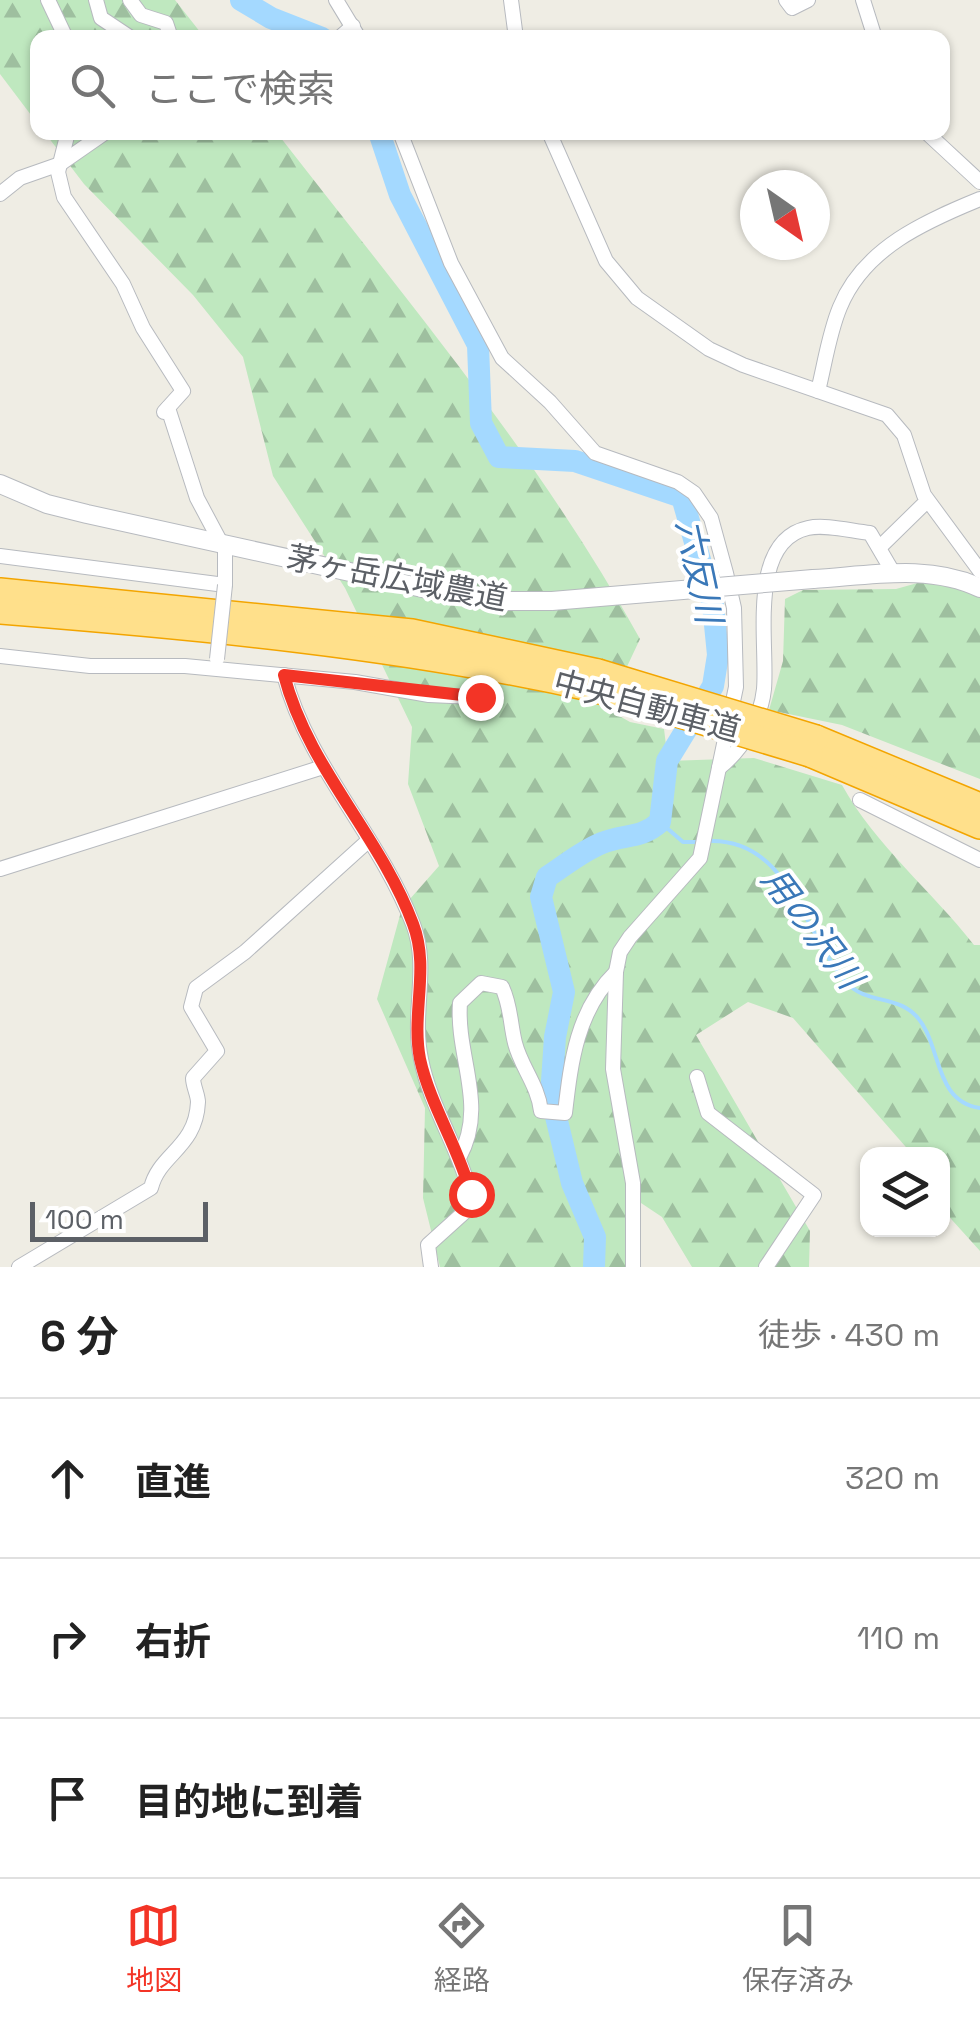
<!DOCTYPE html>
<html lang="ja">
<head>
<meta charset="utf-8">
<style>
  :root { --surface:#fff; --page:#f6f6f6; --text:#222; --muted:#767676; --line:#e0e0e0; --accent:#f33426 }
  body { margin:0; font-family:"Space Grotesk","Noto Sans JP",sans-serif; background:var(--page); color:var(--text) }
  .controls { position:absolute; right:30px; bottom:30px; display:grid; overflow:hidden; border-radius:20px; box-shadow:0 2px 8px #0004 }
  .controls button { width:90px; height:90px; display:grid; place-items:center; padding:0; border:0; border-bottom:2px solid var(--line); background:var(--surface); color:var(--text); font:50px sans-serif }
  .compass { position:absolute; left:740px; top:170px; width:90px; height:90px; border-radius:50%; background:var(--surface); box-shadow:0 2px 8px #0004; rotate:146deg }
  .scale { position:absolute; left:30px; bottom:25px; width:178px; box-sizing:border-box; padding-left:10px; border:5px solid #5c6066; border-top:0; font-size:28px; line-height:35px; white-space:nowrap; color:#5c6066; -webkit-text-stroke:8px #fff; paint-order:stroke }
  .stop { position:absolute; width:30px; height:30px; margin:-22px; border:8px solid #f33426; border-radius:50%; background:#fff }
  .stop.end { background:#f33426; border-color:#fff; box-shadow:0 2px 10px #0008 }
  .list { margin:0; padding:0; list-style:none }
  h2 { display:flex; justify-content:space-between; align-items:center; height:130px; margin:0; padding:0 40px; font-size:42px }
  h2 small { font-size:32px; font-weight:400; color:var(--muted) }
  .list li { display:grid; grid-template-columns:65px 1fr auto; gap:30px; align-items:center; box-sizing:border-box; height:160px; padding:0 40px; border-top:2px solid var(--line) }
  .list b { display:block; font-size:38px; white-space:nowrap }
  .list em { font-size:32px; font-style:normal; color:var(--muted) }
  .icon { flex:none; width:55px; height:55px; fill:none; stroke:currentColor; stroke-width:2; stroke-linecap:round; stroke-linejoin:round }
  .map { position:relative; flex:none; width:980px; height:1267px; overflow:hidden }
  .search { position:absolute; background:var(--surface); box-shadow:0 2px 8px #0004; left:30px; right:30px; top:30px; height:110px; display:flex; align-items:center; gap:25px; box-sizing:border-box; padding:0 35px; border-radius:20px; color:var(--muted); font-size:38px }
  .sheet { height:610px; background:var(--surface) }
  nav { display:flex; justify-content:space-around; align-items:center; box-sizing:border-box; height:140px; border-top:2px solid var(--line); background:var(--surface); font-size:28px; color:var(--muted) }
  nav a { display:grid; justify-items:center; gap:5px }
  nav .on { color:var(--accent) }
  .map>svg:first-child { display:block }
  .forest { fill:url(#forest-firs) }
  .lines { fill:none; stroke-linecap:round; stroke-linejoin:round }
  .stream { stroke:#a4d9ff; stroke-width:4 }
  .river { stroke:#a4d9ff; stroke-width:22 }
  .minor-casing { stroke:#b7babf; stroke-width:16 }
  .tertiary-casing { stroke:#b7babf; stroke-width:20 }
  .motorway-casing { stroke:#f3a500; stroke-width:28 }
  .minor { stroke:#fff; stroke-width:14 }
  .tertiary { stroke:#fff; stroke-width:18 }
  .motorway { stroke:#ffe08b; stroke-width:25 }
  .minor-bridge-casing { stroke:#b7babf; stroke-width:16; stroke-linecap:butt }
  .tertiary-bridge-casing { stroke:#b7babf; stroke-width:20; stroke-linecap:butt }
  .motorway-bridge-casing { stroke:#f3a500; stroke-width:28; stroke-linecap:butt }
  .minor-bridge { stroke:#fff; stroke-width:14 }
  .tertiary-bridge { stroke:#fff; stroke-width:18 }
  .motorway-bridge { stroke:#ffe08b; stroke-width:25 }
  .route { stroke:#f33426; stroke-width:12 }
  .labels { text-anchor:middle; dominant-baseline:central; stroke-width:8; stroke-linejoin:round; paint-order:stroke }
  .street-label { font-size:32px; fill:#5c6066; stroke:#fff }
  .water-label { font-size:35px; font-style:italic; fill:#3a78b8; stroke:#fff }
</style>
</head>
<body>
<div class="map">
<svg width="980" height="1267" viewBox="0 0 980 1267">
  <defs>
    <pattern id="forest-firs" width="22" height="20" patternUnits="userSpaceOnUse" patternTransform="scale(2.5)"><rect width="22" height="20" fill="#bfe8bf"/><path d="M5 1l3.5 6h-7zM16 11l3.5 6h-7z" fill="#9ebf9f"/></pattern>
  </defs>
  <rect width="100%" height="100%" fill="#efede4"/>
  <g class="forest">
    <path d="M0,0h175l29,37 -166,1 -1,85 -37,-49z"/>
    <path d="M45,133h232c127,164 262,323 363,506l-33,70 23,13 34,7 4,32 86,-3 88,27c33,60 90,106 132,160h6v306l-37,-41 -1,-56h-30l-119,-136 -45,-16 -52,33 114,196 -1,36h-117l-30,-50 -27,-18 -5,68h-190l-17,-69 2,-90 -48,-109 25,-91 37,-42 -31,-82 4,-57 -67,-139 -72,-112 -30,-119 -50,-62 -109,-111z"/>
    <path d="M928,580l52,16v183l-138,-54 -73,-15 14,-49 2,-62 18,-9 93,-1z"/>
  </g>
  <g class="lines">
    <g class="stream">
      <path d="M660,822l23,20h17"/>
      <path d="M710,841c79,-2 94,93 136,141 18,21 48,14 67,31 30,26 18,88 67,95"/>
    </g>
    <g class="river">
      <path d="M241,0l30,18 51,20"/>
      <path d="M379,132l21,63 78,150 3,78 18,34 76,4 107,36 31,108 5,50 -5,31 -46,75 -7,61c-19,17 -36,12 -58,21 -20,8 -38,23 -55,34l-6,20 23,95 -9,45 -4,59 21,87 23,54 -1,30"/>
    </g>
    <defs>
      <g id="minor">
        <path d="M48,0l18,38"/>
        <path d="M96,0l5,18 30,20"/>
        <path d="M130,0l11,15 25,8 5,15"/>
        <path d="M336,0l23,38"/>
        <path d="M511,0l5,38"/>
        <path d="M786,0l6,8 16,-8"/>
        <path d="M863,0l12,38"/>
        <path d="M339,38l14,-12"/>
        <path d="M68,132l-10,40 6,25 59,87 20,44 40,63 -19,21"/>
        <path d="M400,132l51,131 51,95 48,44 45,51 83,29 16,11 17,25 15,55 8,35 2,79 -36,171 -70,79 -10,15 -4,20 -3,97 20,114v84"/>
        <path d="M549,132l57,129 31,37 72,51 34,16 144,50 17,20 20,60 56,76"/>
        <path d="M926,132l54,50"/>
        <path d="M0,194l20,-16 40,-14 46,-32"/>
        <path d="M818,391c7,-28 11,-58 22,-84 24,-59 86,-86 140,-108"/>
        <path d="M168,408l29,90 24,45"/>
        <path d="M881,546l46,-45"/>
        <path d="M0,556l225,29v-41"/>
        <path d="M0,656l90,10h95l170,16 74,13 67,3"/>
        <path d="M284,675c24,92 95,160 129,249 17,44 -2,89 8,135 9,47 38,89 50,136l-2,13 -41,37 3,22"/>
        <path d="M719,768c23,-18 42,-49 45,-79 4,-45 -17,-148 44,-161 17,-4 43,3 62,5l24,41"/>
        <path d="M860,800l120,60"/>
        <path d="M0,869l323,-102"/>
        <path d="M697,1077l11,36 106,82 -48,72"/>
        <path d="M459,1158c29,-53 -3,-100 1,-155l21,-20 21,4c9,19 8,36 13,56 6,24 23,42 26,68l24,2c6,-52 12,-103 51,-141"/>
        <path d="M19,1267l132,-79c8,-34 45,-40 47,-86 0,-7 -5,-16 -5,-24l24,-27 -26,-44 5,-19 49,-36 124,-112"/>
      </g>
      <g id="tertiary">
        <path d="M0,484l47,20 40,10 349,77 60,10h56"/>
        <path d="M813,579c54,-3 116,-16 167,9"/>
      </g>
      <g id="motorway">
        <path d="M0,591l412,41 186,40"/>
        <path d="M0,611c200,16 398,34 594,78"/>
        <path d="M816,738l164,68"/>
        <path d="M810,754l170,72"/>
      </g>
    </defs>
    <use href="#minor" class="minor-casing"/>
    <use href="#tertiary" class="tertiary-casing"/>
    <use href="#motorway" class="motorway-casing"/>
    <use href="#minor" class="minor"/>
    <use href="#tertiary" class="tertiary"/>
    <use href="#motorway" class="motorway"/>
    <defs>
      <path id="minor-bridge" d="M217,659l8,-74"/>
      <path id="tertiary-bridge" d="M552,601l261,-22"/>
      <g id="motorway-bridge">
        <path d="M598,672l218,66"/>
        <path d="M594,689l216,65"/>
      </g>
    </defs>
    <use href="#minor-bridge" class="minor-bridge-casing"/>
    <use href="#tertiary-bridge" class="tertiary-bridge-casing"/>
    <use href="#motorway-bridge" class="motorway-bridge-casing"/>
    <use href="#minor-bridge" class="minor-bridge"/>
    <use href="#tertiary-bridge" class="tertiary-bridge"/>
    <use href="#motorway-bridge" class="motorway-bridge"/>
  </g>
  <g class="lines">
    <path class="route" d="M471,1194c-12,-46 -41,-89 -51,-135 -9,-46 10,-91 -7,-135 -33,-89 -105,-156 -129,-249l196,22"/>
  </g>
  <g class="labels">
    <g class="street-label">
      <text transform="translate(397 578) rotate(11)">茅ヶ岳広域農道</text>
      <text transform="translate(647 706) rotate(15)">中央自動車道</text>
    </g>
    <g class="water-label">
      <text transform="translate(699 571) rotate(78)">六反川</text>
      <text transform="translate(812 928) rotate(53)">用の沢川</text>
    </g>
  </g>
</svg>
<div class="controls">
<button><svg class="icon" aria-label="layers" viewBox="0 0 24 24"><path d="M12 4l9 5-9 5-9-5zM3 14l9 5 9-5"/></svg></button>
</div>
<svg class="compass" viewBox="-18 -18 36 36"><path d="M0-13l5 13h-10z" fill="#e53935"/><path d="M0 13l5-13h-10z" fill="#767676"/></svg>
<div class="scale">100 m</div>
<div class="stop" style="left:471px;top:1194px"></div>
<div class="stop end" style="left:480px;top:697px"></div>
<div class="search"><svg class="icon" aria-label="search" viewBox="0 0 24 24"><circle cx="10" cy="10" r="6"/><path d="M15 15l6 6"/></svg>ここで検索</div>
</div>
<section class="sheet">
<h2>6 分<small>徒歩 · 430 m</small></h2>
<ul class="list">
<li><svg class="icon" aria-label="ahead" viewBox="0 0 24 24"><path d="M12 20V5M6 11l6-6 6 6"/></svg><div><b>直進</b></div><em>320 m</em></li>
<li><svg class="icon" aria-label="right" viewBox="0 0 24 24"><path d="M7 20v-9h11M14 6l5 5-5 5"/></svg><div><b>右折</b></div><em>110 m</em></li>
<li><svg class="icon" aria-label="arrive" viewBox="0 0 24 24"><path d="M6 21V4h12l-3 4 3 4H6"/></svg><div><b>目的地に到着</b></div></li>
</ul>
</section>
<nav>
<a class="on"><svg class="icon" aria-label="map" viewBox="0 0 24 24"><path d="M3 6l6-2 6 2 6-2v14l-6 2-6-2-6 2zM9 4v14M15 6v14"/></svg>地図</a>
<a><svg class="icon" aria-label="directions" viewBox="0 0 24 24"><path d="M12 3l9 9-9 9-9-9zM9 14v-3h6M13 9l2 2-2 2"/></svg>経路</a>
<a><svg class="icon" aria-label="saved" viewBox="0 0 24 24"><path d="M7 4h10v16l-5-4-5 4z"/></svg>保存済み</a>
</nav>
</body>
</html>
